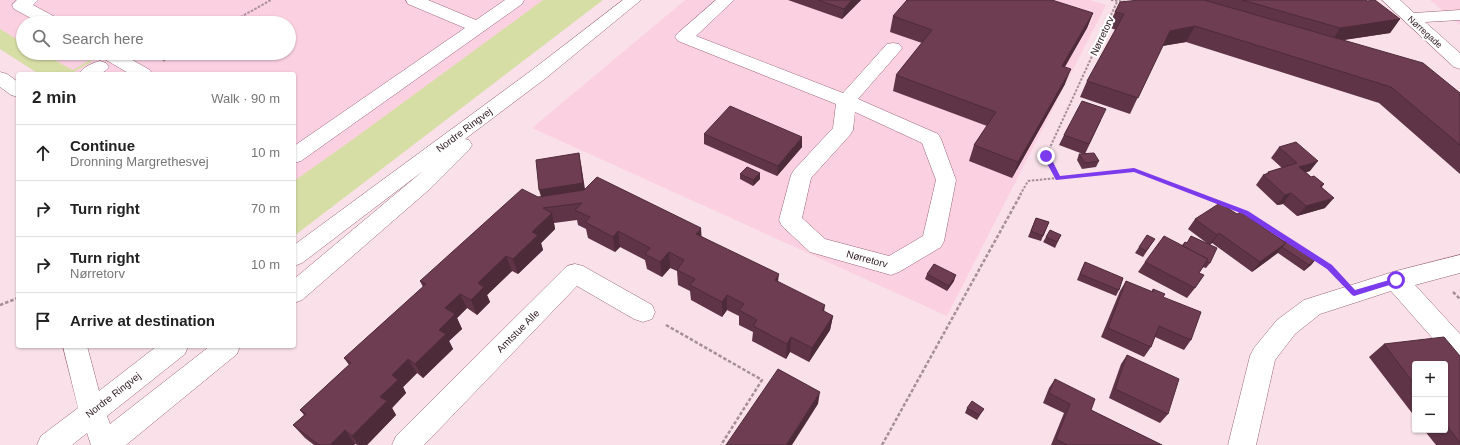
<!DOCTYPE html>
<html lang="en">
<head>
<meta charset="utf-8">
<style>
  :root { --surface:#fff; --page:#f2f2f2; --text:#222; --muted:#767676; --line:#e0e0e0 }
  body { margin:0; font-family:Helvetica,sans-serif; background:var(--page); color:var(--text) }
  .controls { position:absolute; right:12px; bottom:12px; display:grid; overflow:hidden; border-radius:4px; box-shadow:0 1px 3px #0004 }
  .controls button { width:36px; height:36px; display:grid; place-items:center; padding:0; border:0; border-bottom:1px solid var(--line); background:var(--surface); color:var(--text); font:20px sans-serif }
  .stop { position:absolute; width:12px; height:12px; margin:-9px; border:3px solid #7c3aed; border-radius:50%; background:#fff }
  .stop.end { background:#7c3aed; border-color:#fff; box-shadow:0 1px 4px #0008 }
  .list { margin:0; padding:0; list-style:none }
  h2 { display:flex; justify-content:space-between; align-items:center; height:52px; margin:0; padding:0 16px; font-size:17px }
  h2 small { font-size:13px; font-weight:400; color:var(--muted) }
  .list li { display:grid; grid-template-columns:26px 1fr auto; gap:12px; align-items:center; box-sizing:border-box; height:56px; padding:0 16px; border-top:1px solid var(--line) }
  .list b { display:block; font-size:15px; white-space:nowrap }
  .list p { margin:0; font-size:13px; white-space:nowrap; color:var(--muted) }
  .list em { font-size:13px; font-style:normal; color:var(--muted) }
  .icon { flex:none; width:22px; height:22px; fill:none; stroke:currentColor; stroke-width:2; stroke-linecap:round; stroke-linejoin:round }
  .map { position:relative; flex:none; width:1460px; height:445px; overflow:hidden }
  .search { position:absolute; background:var(--surface); box-shadow:0 1px 3px #0004; left:16px; top:16px; width:280px; height:44px; display:flex; align-items:center; gap:10px; box-sizing:border-box; padding:0 14px; border-radius:22px; color:var(--muted); font-size:15px }
  .panel { position:absolute; background:var(--surface); box-shadow:0 1px 3px #0004; left:16px; top:72px; width:280px; height:276px; border-radius:4px }
  .map>svg:first-child { display:block }
  .built { fill:#fbd1e1; fill-rule:evenodd }
  .green { fill:#d7dea5 }
  .lines { fill:none; stroke-linecap:round; stroke-linejoin:round }
  .minor-casing { stroke:#9a6379; stroke-width:1 }
  .path-far1 { stroke:#a78f98; stroke-width:2; stroke-dasharray:2.5 1.5; stroke-linecap:butt }
  .path { stroke:#a78f98; stroke-width:2.5; stroke-dasharray:3.5 2; stroke-linecap:butt }
  .minor { fill:#fff; fill-rule:evenodd }
  .wall { fill:#5f3447 }
  .shaded-wall { fill:#4e2b39 }
  .building { fill:#6f3d52; stroke:#4e2b39 }
  .route { fill:#7c3aed }
  .labels { text-anchor:middle; dominant-baseline:central; stroke-width:4; stroke-linejoin:round; paint-order:stroke }
  .far-street-label { font-size:9px; fill:#2c1720; stroke:#fff }
  .street-label { font-size:10px; fill:#2c1720; stroke:#fff }
</style>
</head>
<body>
<div class="map">
<svg width="1460" height="445" viewBox="0 0 1460 445">
  <rect width="100%" height="100%" fill="#f9e0e9"/>
  <g class="built">
    <path d="M0,0h562l-268,195v-121h-255l-39,-25zM23,23h266v30h-266z"/>
    <path d="M685,0h405l16,5 -159,311 -415,-188z"/>
    <path d="M1430,0h30v25z"/>
  </g>
  <g class="green">
    <path d="M543,0h60l-309,236v-55l58,-41z"/>
    <path d="M0,29l23,14v10h18l32,17 17,-10 1,2 -21,12h-31l-39,-25z"/>
  </g>
  <g class="lines">
    <defs>
      <g id="minor">
        <path d="M17,0h21l-5,5 26,14 3,4h-22l-26,-14 -2,-4z"/>
        <path d="M406,0h22l48,20 29,-20h19l-2,4 -221,157 -7,2v-17l171,-118 -57,-24z"/>
        <path d="M623,0h18l-95,78 -81,61 4,1 3,5 -3,5 -38,38 -129,112 -8,3v-24l129,-108 -121,92 -8,3v-21l238,-175z"/>
        <path d="M716,0h18l-38,36 147,57 44,-49 6,-1 6,1 3,4 -3,4 -41,47 80,35 3,5 15,41 -12,61 -3,6 -42,25 -8,3 -81,-23 -28,-26 -3,-6 12,-45 3,-5 39,-42 3,-24 -158,-63 -3,-4 3,-4zM855,112l67,31 14,37 -13,56 -34,20 -64,-17 -23,-21 9,-40 39,-43 3,-5z"/>
        <path d="M1382,0h18l14,13 46,-3v10l-35,2 35,31v16l-6,-2z"/>
        <path d="M98,53h22l30,17 2,4h-22l-29,-17z"/>
        <path d="M100,61l6,2 3,4c-7,10 -19,7 -30,7 4,-7 13,-11 21,-13z"/>
        <path d="M0,72l7,2 11,8v15l-7,-2 -11,-8z"/>
        <path d="M1460,255v18l-45,12 45,49v28l-9,-3 -60,-68 -71,23 -25,20 -20,26 -19,85h-28l22,-89 4,-8 23,-28 27,-20 92,-29z"/>
        <path d="M575,264l8,2 69,39 3,7 -3,7 -9,3 -9,-3 -57,-33 -153,159h-32l4,-9 171,-170z"/>
        <path d="M63,346h24l12,45 58,-45h31l-3,8 -78,62 3,8 100,-78h30l-3,8 -111,91h-35l-4,-12 -15,12h-35l4,-9 37,-28z"/>
      </g>
    </defs>
    <use href="#minor" class="minor-casing"/>
    <g class="path-far1">
      <path d="M1111,0l15,2"/>
      <path d="M230,23l41,-23"/>
      <path d="M163,61l14,-8"/>
      <path d="M1058,178l-12,-22 71,-154"/>
      <path d="M1020,195l8,-14 106,-11 66,25"/>
    </g>
    <g class="path">
      <path d="M1198,194l48,19 84,54 6,7"/>
      <path d="M1453,292l7,7"/>
      <path d="M0,305l18,-7"/>
      <path d="M666,325l96,55 -41,65"/>
      <path d="M882,445l139,-251"/>
    </g>
    <use href="#minor" class="minor"/>
  </g>
  <g class="wall">
    <path d="M788,0h73l-19,19z"/>
    <path d="M1139,0h227l34,19 -10,14 -48,7 118,53v81l-81,-71 -193,-61 -24,4 -32,68 -50,-17 7,-16 29,-51 -8,-3 7,-15z"/>
    <path d="M1093,13l-6,15 -22,39v17l-53,94 -43,-17 5,-16 13,-19 -94,-35 3,-16 26,-32 -32,-11 3,-16z"/>
    <path d="M1101,120l-16,34 14,7 -3,6 -14,2 -5,-9 2,-6h4l-24,-9 5,-10z"/>
    <path d="M704,134l98,13 -25,29 -73,-32z"/>
    <path d="M1279,147l31,24 -4,1 5,5 13,7 -2,3 3,21 -28,8 -14,-12 -6,1 -21,-20 7,-10 3,-1 2,-2 14,-4 -11,-10z"/>
    <path d="M581,164l4,25 116,47 77,45 46,31 9,4 -3,14 -21,32 -19,-10 -4,7 -34,-18 1,-9 -14,-7v-9l-12,-6 -5,7 -31,-17 -1,-9 -12,-6 -1,-14 -7,-3 -8,9 -15,-8 -2,-9 -25,-13 -5,5 -27,-14 -2,-9 -8,-4 -1,-5 -23,3 1,6 -14,14 2,7 -25,24 -6,-3 -25,24 3,7 -13,13 -10,-7 -10,10 5,11 -13,12 4,8 -30,29 -6,-5 -14,14 3,6 -14,15 4,7 -29,30h-10l-2,-1 -1,1h-40l-9,-7 -12,-13 11,-10 -4,-5 49,-45 -5,-7 79,-71 -3,-6 118,-84h3z"/>
    <path d="M760,173v6l-7,7 -13,-7v-5z"/>
    <path d="M1237,214l79,45 -5,6 -7,6 -26,-18 -26,19 -40,-29 -2,2v18l-4,5 -4,-1 -3,6 -4,15 -8,10 -49,-26 7,-10 37,-17 3,-3 2,1 4,-7 17,8 -20,-15 7,-10z"/>
    <path d="M1036,218l13,4 -8,19 -13,-4z"/>
    <path d="M1061,235l-6,13 -12,-6 3,-5z"/>
    <path d="M1155,239l-12,18 -8,-4 4,-6z"/>
    <path d="M1085,262l34,28 -3,6 -39,-16 5,-12z"/>
    <path d="M927,274l27,7 -7,10 -22,-12z"/>
    <path d="M1126,281l25,11 2,-3 10,8 28,43 -7,10 -29,-13 -4,10 -7,10 -43,-20 19,-46z"/>
    <path d="M1384,344l76,12v89h-24l-12,-15h21v-66h-30v53l-46,-60z"/>
    <path d="M1127,355l41,59 -8,9 -51,-25 12,-34z"/>
    <path d="M1055,379l36,31 71,35h-111l13,-32 -21,-10 6,-15z"/>
    <path d="M967,408l17,1 -7,11 -12,-7z"/>
  </g>
  <g class="shaded-wall">
    <path d="M852,0h9l-19,19 2,-10z"/>
    <path d="M1093,13l-6,15 -31,53 6,-15z"/>
    <path d="M1400,19l-10,14 -59,9 9,-14z"/>
    <path d="M1195,26l-9,16 -24,4 8,-15z"/>
    <path d="M1071,69l-6,15 -53,94 6,-16z"/>
    <path d="M802,137v10l-25,29 1,-10z"/>
    <path d="M579,153l6,40 -43,7 -3,-10z"/>
    <path d="M1318,161l-8,10 -19,6 8,-10z"/>
    <path d="M760,173v6l-7,7v-6z"/>
    <path d="M1291,193l-8,11 -6,1 8,-10z"/>
    <path d="M1334,198l-9,10 -28,8 9,-10z"/>
    <path d="M552,213l3,16 -14,14 2,7 -25,24 -5,-15 19,-27z"/>
    <path d="M701,228l1,15 -6,-9z"/>
    <path d="M618,231l2,16 -5,5 -2,-15z"/>
    <path d="M1219,233l-7,10 -3,2 8,-10z"/>
    <path d="M1286,243l-9,10 -25,19 8,-10z"/>
    <path d="M669,252l1,16 -8,9 -2,-15z"/>
    <path d="M506,256l6,15 -25,24 3,7 -13,13 -6,-15 7,-17z"/>
    <path d="M1316,259l-5,6 -7,6 5,-6z"/>
    <path d="M779,274l-2,15 -2,-9z"/>
    <path d="M956,275l-2,6 -7,10 2,-5z"/>
    <path d="M460,294l7,14 -10,10 5,11 -13,12 4,8 -30,29 -8,-14 24,-34 6,-22z"/>
    <path d="M727,295v15l-5,7v-15z"/>
    <path d="M825,305l-2,15 -1,-10z"/>
    <path d="M833,316l-3,14 -21,32 3,-14z"/>
    <path d="M791,337l-1,15 -4,7 1,-15z"/>
    <path d="M408,359l9,14 -14,14 3,6 -14,15 4,7 -29,30h-8l-7,-9 28,-39 12,-22z"/>
    <path d="M820,392l-2,12 -26,41h-6z"/>
    <path d="M345,430l10,14 -1,1h-24z"/>
  </g>
  <g class="building">
    <path d="M818,0h34l-8,9z"/>
    <path d="M907,0h145l41,13 -31,53 9,3 -53,93 -44,-17 22,-33 -100,-37 36,-45 -39,-14z"/>
    <path d="M1139,0h65l219,63 37,30v52l-69,-58 -196,-61 -25,5 -32,67 -51,-17 37,-67 -9,-2 5,-10z"/>
    <path d="M1242,0h124l1,1 8,-1 25,19 -60,9z"/>
    <path d="M1082,101l24,8 -17,35 -25,-9z"/>
    <path d="M730,106l72,31 -24,29 -74,-32z"/>
    <path d="M1296,142l22,19 -19,6 12,10 3,-1 10,8 -4,2 14,12 -28,8 -15,-13 -6,2 -22,-20 6,-2 -1,-1 29,-9 -18,-16z"/>
    <path d="M579,153l4,30 -44,7 -3,-30z"/>
    <path d="M1094,153l5,8 -14,2 -6,-9z"/>
    <path d="M747,167l13,6 -7,7 -13,-6z"/>
    <path d="M597,177l104,51 -5,6 83,40 -4,6 50,25 -3,5 11,6 -21,32 -21,-11 -4,7 -34,-18 4,-6 -18,-10 5,-6 -17,-9 -5,7 -32,-17 5,-6 -18,-9 7,-10 -15,-8 -9,10 -15,-8 5,-6 -32,-17 -5,6 -28,-15 5,-5 -15,-7 7,-7 -39,5 9,5 -20,19 6,3 -25,24 -7,-3 -28,27 6,4 -13,13 -11,-6 -15,14 10,6 -16,16 7,4 -31,30 -7,-5 -16,16 6,5 -18,17 7,4 -35,35 -7,-6 -15,15h-11l-26,-20 13,-11 -6,-4 51,-47 -7,-5 82,-74 -6,-3 102,-92 16,8 46,-7z"/>
    <path d="M1220,203l17,11 4,-2 45,31 -26,19 -41,-29 -2,2 -22,-16z"/>
    <path d="M1036,218l13,4 -6,14 -12,-5z"/>
    <path d="M1050,230l11,5 -4,7 -11,-5z"/>
    <path d="M1147,235l8,4 -9,12 -7,-4z"/>
    <path d="M1164,236l44,23 -9,14 5,2 -9,13 -50,-26z"/>
    <path d="M1191,236l26,12 -7,15 -4,-2 2,-2 -25,-13 2,-4 2,1z"/>
    <path d="M1287,240l29,19 -7,6 -27,-18 4,-4 -2,-1z"/>
    <path d="M1085,262l38,16 -4,12 -39,-16z"/>
    <path d="M934,264l22,11 -7,11 -22,-12z"/>
    <path d="M1126,281l27,11v-3l12,5 -2,3 38,15 -10,28 -32,-14 -8,21 -43,-19z"/>
    <path d="M1444,337l16,19v87l-15,-20v-59h-30v21l-31,-41z"/>
    <path d="M1127,355l52,24 -11,35 -53,-25z"/>
    <path d="M778,369l42,23 -34,53h-60z"/>
    <path d="M1055,379l40,20 -4,11 71,35h-95l-11,-6 14,-35 -21,-11z"/>
    <path d="M972,401l12,8 -5,6 -12,-7z"/>
  </g>
  <path class="route" d="M1046,153l3,1 11,22 74,-8 114,43 84,54 23,25 41,-12 4,2 -4,3 -42,13 -2,-1 -25,-26 -84,-55 -109,-42 -78,8 -13,-24z"/>
  <g class="labels">
    <g class="far-street-label">
      <text transform="translate(1425 32) rotate(42)">Nørregade</text>
    </g>
    <g class="street-label">
      <text transform="translate(1102 36) rotate(-65)">Nørretorv</text>
      <text transform="translate(464 130) rotate(-37)">Nordre Ringvej</text>
      <text transform="translate(867 259) rotate(15)">Nørretorv</text>
      <text transform="translate(518 331) rotate(-45)">Amtstue Alle</text>
      <text transform="translate(113 395) rotate(-38)">Nordre Ringvej</text>
    </g>
  </g>
</svg>
<div class="controls">
<button>+</button>
<button>−</button>
</div>
<div class="stop" style="left:1396px;top:280px"></div>
<div class="stop end" style="left:1046px;top:156px"></div>
<div class="search"><svg class="icon" aria-label="search" viewBox="0 0 24 24"><circle cx="10" cy="10" r="6"/><path d="M15 15l6 6"/></svg>Search here</div>
<section class="panel">
<h2>2 min<small>Walk · 90 m</small></h2>
<ul class="list">
<li><svg class="icon" aria-label="ahead" viewBox="0 0 24 24"><path d="M12 20V5M6 11l6-6 6 6"/></svg><div><b>Continue</b><p>Dronning Margrethesvej</p></div><em>10 m</em></li>
<li><svg class="icon" aria-label="right" viewBox="0 0 24 24"><path d="M7 20v-9h11M14 6l5 5-5 5"/></svg><div><b>Turn right</b></div><em>70 m</em></li>
<li><svg class="icon" aria-label="right" viewBox="0 0 24 24"><path d="M7 20v-9h11M14 6l5 5-5 5"/></svg><div><b>Turn right</b><p>Nørretorv</p></div><em>10 m</em></li>
<li><svg class="icon" aria-label="arrive" viewBox="0 0 24 24"><path d="M6 21V4h12l-3 4 3 4H6"/></svg><div><b>Arrive at destination</b></div></li>
</ul>
</section>
</div>
</body>
</html>
